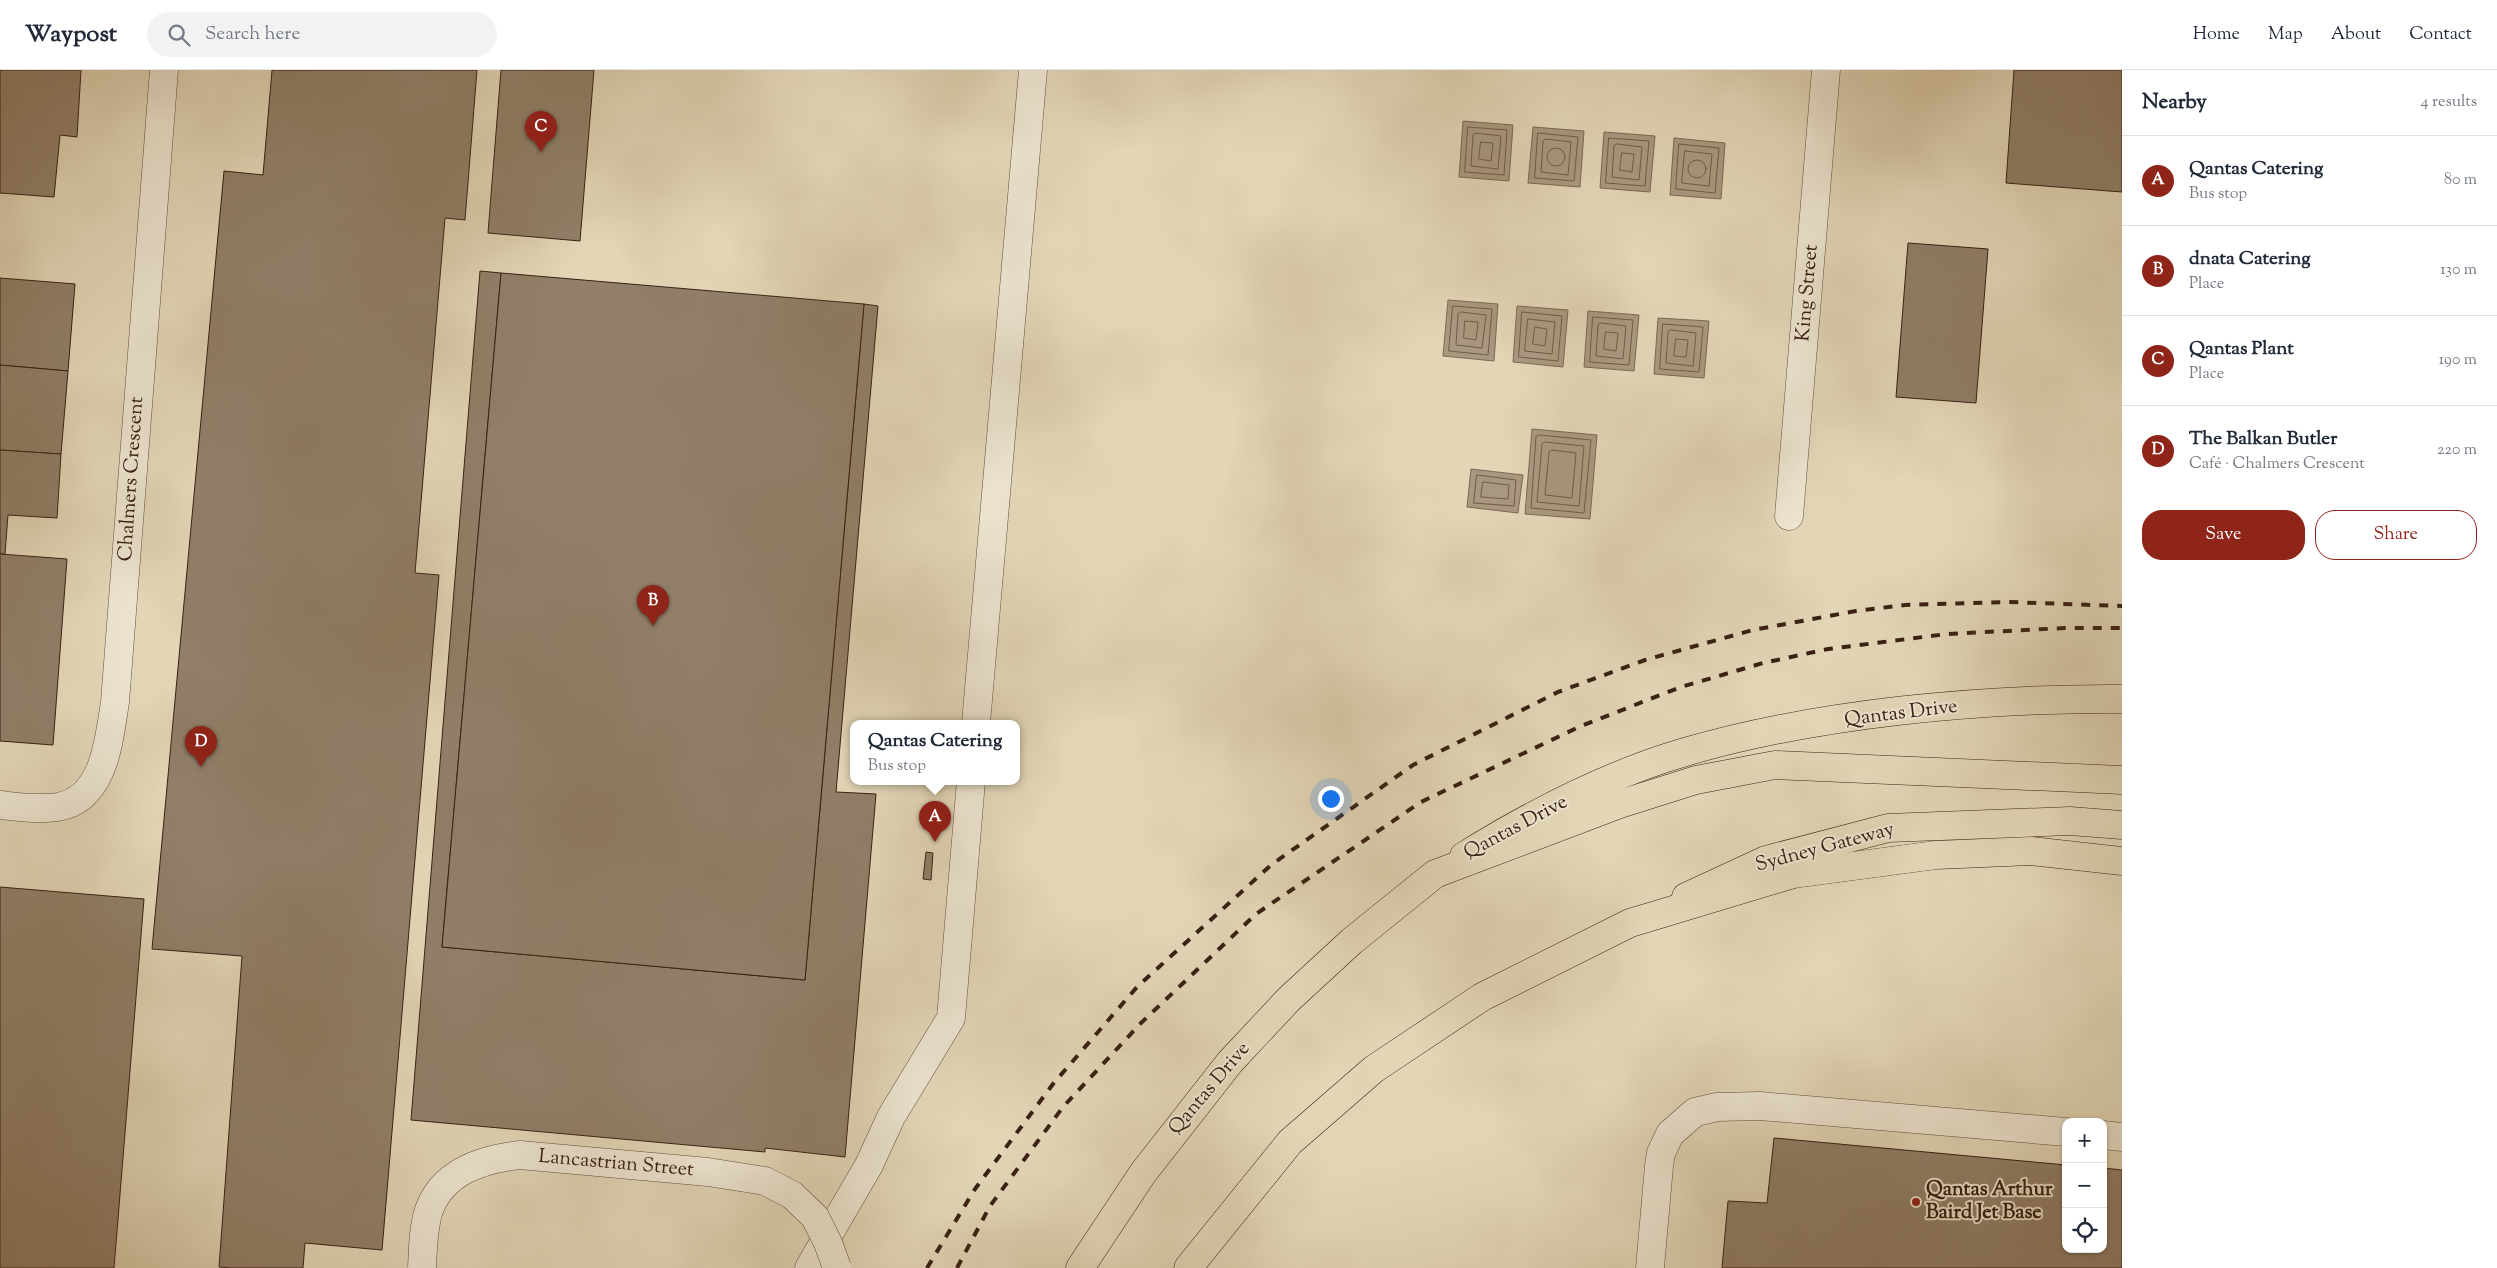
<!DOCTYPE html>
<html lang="en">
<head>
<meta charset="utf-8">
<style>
  :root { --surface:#fff; --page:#f2f2f3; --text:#1f2937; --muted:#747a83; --line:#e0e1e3; --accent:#8f2418 }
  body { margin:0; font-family:"Sorts Mill Goudy",serif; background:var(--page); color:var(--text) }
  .controls { position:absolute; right:15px; bottom:15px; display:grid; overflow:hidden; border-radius:10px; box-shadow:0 1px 4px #0004 }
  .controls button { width:45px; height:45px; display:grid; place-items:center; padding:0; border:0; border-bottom:1px solid var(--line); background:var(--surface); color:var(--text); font:25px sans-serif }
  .you { position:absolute; left:1330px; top:728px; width:18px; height:18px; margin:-12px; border:4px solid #fff; border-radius:50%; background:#1a73e8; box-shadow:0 0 0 8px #1a73e833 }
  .badge { display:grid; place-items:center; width:32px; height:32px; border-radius:50%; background:var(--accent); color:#fff; font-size:16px; font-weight:700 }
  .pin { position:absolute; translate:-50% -41px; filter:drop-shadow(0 1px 2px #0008) }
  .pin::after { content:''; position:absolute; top:26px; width:18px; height:15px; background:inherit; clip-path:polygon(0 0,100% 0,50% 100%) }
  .popup { position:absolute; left:850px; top:650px; width:170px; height:65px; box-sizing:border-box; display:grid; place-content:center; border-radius:10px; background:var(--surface); filter:drop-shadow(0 1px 4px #0005); font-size:16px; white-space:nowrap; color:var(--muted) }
  .popup b { font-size:19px; color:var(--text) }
  .popup::after { content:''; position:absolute; left:50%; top:100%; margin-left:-10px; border:10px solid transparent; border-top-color:var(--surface) }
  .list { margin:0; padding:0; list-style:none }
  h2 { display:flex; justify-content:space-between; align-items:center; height:65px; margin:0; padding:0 20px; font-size:21px }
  h2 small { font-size:16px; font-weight:400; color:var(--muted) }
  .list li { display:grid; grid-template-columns:32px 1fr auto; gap:15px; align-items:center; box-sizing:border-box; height:90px; padding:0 20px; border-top:1px solid var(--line) }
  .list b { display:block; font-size:19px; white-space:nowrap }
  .list p { margin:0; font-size:16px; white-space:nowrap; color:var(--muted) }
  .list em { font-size:16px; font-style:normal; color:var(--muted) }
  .actions { display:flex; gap:10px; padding:15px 20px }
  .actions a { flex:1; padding:11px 0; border:1px solid var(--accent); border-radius:20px; text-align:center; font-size:18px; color:var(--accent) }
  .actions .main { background:var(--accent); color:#fff }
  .icon { flex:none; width:28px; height:28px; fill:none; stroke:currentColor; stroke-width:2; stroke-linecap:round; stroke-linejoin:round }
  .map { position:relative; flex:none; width:2122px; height:1198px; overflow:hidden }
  header { display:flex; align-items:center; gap:30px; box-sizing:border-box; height:70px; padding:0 25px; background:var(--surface); border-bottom:1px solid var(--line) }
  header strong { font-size:24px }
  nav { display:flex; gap:28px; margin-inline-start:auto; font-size:18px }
  .search { width:350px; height:45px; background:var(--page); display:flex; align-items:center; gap:12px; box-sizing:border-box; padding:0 18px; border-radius:28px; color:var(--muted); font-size:19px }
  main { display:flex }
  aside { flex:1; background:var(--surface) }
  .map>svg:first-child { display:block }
  .water { fill:#a99880; stroke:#7c6855 }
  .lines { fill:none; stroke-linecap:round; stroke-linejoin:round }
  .shore { stroke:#715c4a; stroke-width:1 }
  .building { fill:#917f69; stroke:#392014 }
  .minor-casing { stroke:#634e3d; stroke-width:29 }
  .major-casing { stroke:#392014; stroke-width:29 }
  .highway-casing { stroke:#392014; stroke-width:29 }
  .minor { stroke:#ece4d0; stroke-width:28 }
  .major { stroke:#e2d6b7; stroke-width:28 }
  .highway { stroke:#e2d6b7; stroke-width:28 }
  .rail { stroke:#392014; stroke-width:4; stroke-dasharray:9 9; stroke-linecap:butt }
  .minor-bridge-casing { stroke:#634e3d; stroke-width:29; stroke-linecap:butt }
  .minor-bridge { stroke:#ece4d0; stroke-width:28 }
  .poi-dot { fill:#8f2418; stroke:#ece4d0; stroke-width:2 }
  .labels { text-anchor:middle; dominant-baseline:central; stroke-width:4; stroke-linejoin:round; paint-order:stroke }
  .street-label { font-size:20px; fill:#392014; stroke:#ece4d0 }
  .poi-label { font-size:20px; font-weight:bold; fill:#392014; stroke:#ece4d0; text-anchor:start }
</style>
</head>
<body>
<header>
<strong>Waypost</strong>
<div class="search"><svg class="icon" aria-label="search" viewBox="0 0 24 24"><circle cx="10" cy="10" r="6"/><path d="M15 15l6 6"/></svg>Search here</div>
<nav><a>Home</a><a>Map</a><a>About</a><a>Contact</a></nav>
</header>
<main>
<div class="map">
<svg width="2122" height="1198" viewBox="0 0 2122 1198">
  <rect width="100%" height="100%" fill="#e2d6b7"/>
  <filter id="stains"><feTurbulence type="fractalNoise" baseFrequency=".004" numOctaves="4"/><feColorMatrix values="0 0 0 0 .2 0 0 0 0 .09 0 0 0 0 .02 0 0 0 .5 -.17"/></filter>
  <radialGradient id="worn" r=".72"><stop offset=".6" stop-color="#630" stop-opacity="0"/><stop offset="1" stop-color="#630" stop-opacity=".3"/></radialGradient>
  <g class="water">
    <path d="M1463,51l50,4 -4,56 -50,-4z"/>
    <path d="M1533,57l51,4 -4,56 -52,-4z"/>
    <path d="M1604,62l51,4 -5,56 -50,-4z"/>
    <path d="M1674,68l51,5 -4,56 -51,-4z"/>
    <path d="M1448,230l50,4 -4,57 -51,-5z"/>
    <path d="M1517,236l51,4 -5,57 -50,-5z"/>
    <path d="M1588,241l51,4 -5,56 -50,-4z"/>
    <path d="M1658,248l51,3 -5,57 -50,-4z"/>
    <path d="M1532,359l65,6 -7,84 -65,-5z"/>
    <path d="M1471,399l52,6 -5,38 -51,-6z"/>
  </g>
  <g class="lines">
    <g class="shore">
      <path d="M1468,57l39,3 -3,45 -39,-3z"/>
      <path d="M1476,63l25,3 -3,33 -27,-3 2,-31z"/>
      <path d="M1538,63l40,4 -4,44 -39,-3z"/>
      <path d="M1609,68l40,3 -4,45 -39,-3z"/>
      <path d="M1546,69l25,3 -3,33 -27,-3 2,-31z"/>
      <path d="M1481,72l12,1 -2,18 -12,-2z"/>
      <path d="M1617,74l25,3 -3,33 -27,-3 2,-31z"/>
      <path d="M1679,74l40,4 -4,45 -39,-4z"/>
      <circle cx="1556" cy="87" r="9"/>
      <path d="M1685,81l27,3 -3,32 -27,-3z"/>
      <path d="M1622,83l12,1 -2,18 -12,-2z"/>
      <circle cx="1697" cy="99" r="9"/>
      <path d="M1453,236l39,3 -4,46 -39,-4z"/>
      <path d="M1461,242l25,3 -4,33 -26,-3 2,-31z"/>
      <path d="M1522,242l40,4 -4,45 -39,-4z"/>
      <path d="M1593,247l40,3 -4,45 -39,-3z"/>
      <path d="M1528,249l27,3 -3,32 -27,-3z"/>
      <path d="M1465,251l13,1 -2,18 -12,-2z"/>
      <path d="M1601,253l25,3 -3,33 -27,-3 2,-31z"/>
      <path d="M1663,254l40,3 -4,45 -39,-3z"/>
      <path d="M1535,257l12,2 -2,17 -12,-2z"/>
      <path d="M1671,260l25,3 -3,33 -27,-3 2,-31z"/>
      <path d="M1606,262l12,1 -2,18 -12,-2z"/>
      <path d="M1676,269l12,1 -2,17 -12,-1z"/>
      <path d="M1539,365l52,5 -7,73 -53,-5 5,-71z"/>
      <path d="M1545,372l39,4 -5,60 -42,-4 5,-58z"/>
      <path d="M1552,380l24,3 -4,45 -27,-3 4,-43z"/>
      <path d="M1477,405l39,5 -2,26 -40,-3z"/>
      <path d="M1483,412l26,3 -1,14 -27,-2z"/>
    </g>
  </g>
  <g class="building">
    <path d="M0,0h81l-4,67 -17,-2 -6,62 -54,-4z"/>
    <path d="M272,0h205l-12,150 -20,-2 -30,355 24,2 -57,675 -77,-7 -2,25h-72l-12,-1 23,-311 -90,-7 72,-778 39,4z"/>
    <path d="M501,0h93l-14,171 -92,-8z"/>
    <path d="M2014,0h108v122l-116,-9z"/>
    <path d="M1908,173l80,6 -12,154 -80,-6z"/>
    <path d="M480,201l21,2 -59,674 363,33 59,-676 14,2 -42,486 40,2 -31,363 -80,-9v4l-354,-32z"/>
    <path d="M501,203l363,31 -59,676 -363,-33z"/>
    <path d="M0,208l75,6 -7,87 -68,-6z"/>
    <path d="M0,295l68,6 -7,83 -61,-4z"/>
    <path d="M0,380l61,4 -4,64 -49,-3 -3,39h-5z"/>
    <path d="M0,484l67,5 -14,186 -53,-4z"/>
    <path d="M926,782l7,1 -2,27 -8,-1z"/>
    <path d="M0,817l144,12 -30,369h-114z"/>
    <path d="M1774,1068l292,27v84h37v-81l19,2v98h-400l6,-67 39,2z"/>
  </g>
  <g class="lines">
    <defs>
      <g id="minor">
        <path d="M1789,446l37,-446"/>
        <path d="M976,653l57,-653"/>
        <path d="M0,735c19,2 39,5 58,2 47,-8 51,-68 57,-105l49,-632"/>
        <path d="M2103,1065l19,2"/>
        <path d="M809,1198l60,-103 22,-48 60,-99 20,-237"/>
        <path d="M1650,1198l9,-102 2,-13 9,-19 25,-22 22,-5 43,-1 306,26"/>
      </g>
      <g id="major">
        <path d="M1464,786c66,-41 146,-82 221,-104 134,-39 298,-54 437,-53"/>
        <path d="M1686,827l80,-37 122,-32 182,-7 52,4"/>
      </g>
      <g id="highway">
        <path d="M1080,1198l63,-95 87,-111 59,-63 63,-58 83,-67 185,-70 76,-24 79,-15 347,15"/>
        <path d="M1188,1198l102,-126 84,-73 108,-72 148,-74 163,-49 143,-19 95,-4 91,10"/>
      </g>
    </defs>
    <use href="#minor" class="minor-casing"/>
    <use href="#major" class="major-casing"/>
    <use href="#highway" class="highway-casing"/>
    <use href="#minor" class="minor"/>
    <use href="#major" class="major"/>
    <use href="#highway" class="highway"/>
    <g class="rail">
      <path d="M927,1198l48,-79 78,-105 84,-97 134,-122 142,-100 145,-73 87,-32 108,-30 103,-19 49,-6 103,-3 114,4"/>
      <path d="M957,1198l33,-62 73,-99 78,-84 115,-109 165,-112 160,-76 100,-39 82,-24 65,-14 119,-15 118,-6h57"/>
    </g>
    <defs>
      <path id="minor-bridge" d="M422,1198c1,-19 1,-40 7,-58 14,-39 54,-51 91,-55l188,17 57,9 27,14 23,22 13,26 9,25"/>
    </defs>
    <use href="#minor-bridge" class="minor-bridge-casing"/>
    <use href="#minor-bridge" class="minor-bridge"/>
  </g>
  <circle class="poi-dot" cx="1916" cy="1132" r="5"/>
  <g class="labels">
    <g class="street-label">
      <text transform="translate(1808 223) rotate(-85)">King Street</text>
      <text transform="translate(132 409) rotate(-86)">Chalmers Crescent</text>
      <text transform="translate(1901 644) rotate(-7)">Qantas Drive</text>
      <text transform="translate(1516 758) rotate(-28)">Qantas Drive</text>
      <text transform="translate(1825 778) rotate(-15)">Sydney Gateway</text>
      <text transform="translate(1210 1019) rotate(-50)">Qantas Drive</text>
      <text transform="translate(616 1094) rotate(5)">Lancastrian Street</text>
    </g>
    <g class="poi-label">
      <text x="1926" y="1120">Qantas Arthur<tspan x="1926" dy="23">Baird Jet Base</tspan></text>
    </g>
  </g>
  <rect width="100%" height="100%" filter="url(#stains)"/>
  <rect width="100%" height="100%" fill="url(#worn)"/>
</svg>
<div class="controls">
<button>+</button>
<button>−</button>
<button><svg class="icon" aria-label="locate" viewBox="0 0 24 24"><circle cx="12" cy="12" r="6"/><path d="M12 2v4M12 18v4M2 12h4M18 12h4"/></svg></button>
</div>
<div class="you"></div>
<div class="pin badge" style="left:935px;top:772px">A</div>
<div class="popup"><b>Qantas Catering</b>Bus stop</div>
<div class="pin badge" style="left:653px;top:556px">B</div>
<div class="pin badge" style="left:541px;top:82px">C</div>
<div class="pin badge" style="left:201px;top:697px">D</div>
</div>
<aside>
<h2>Nearby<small>4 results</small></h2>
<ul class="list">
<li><span class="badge">A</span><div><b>Qantas Catering</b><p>Bus stop</p></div><em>80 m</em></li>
<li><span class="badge">B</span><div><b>dnata Catering</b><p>Place</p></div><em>130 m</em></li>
<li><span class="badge">C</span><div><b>Qantas Plant</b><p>Place</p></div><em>190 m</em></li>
<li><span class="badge">D</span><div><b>The Balkan Butler</b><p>Café · Chalmers Crescent</p></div><em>220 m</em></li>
</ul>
<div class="actions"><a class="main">Save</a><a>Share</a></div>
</aside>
</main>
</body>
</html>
